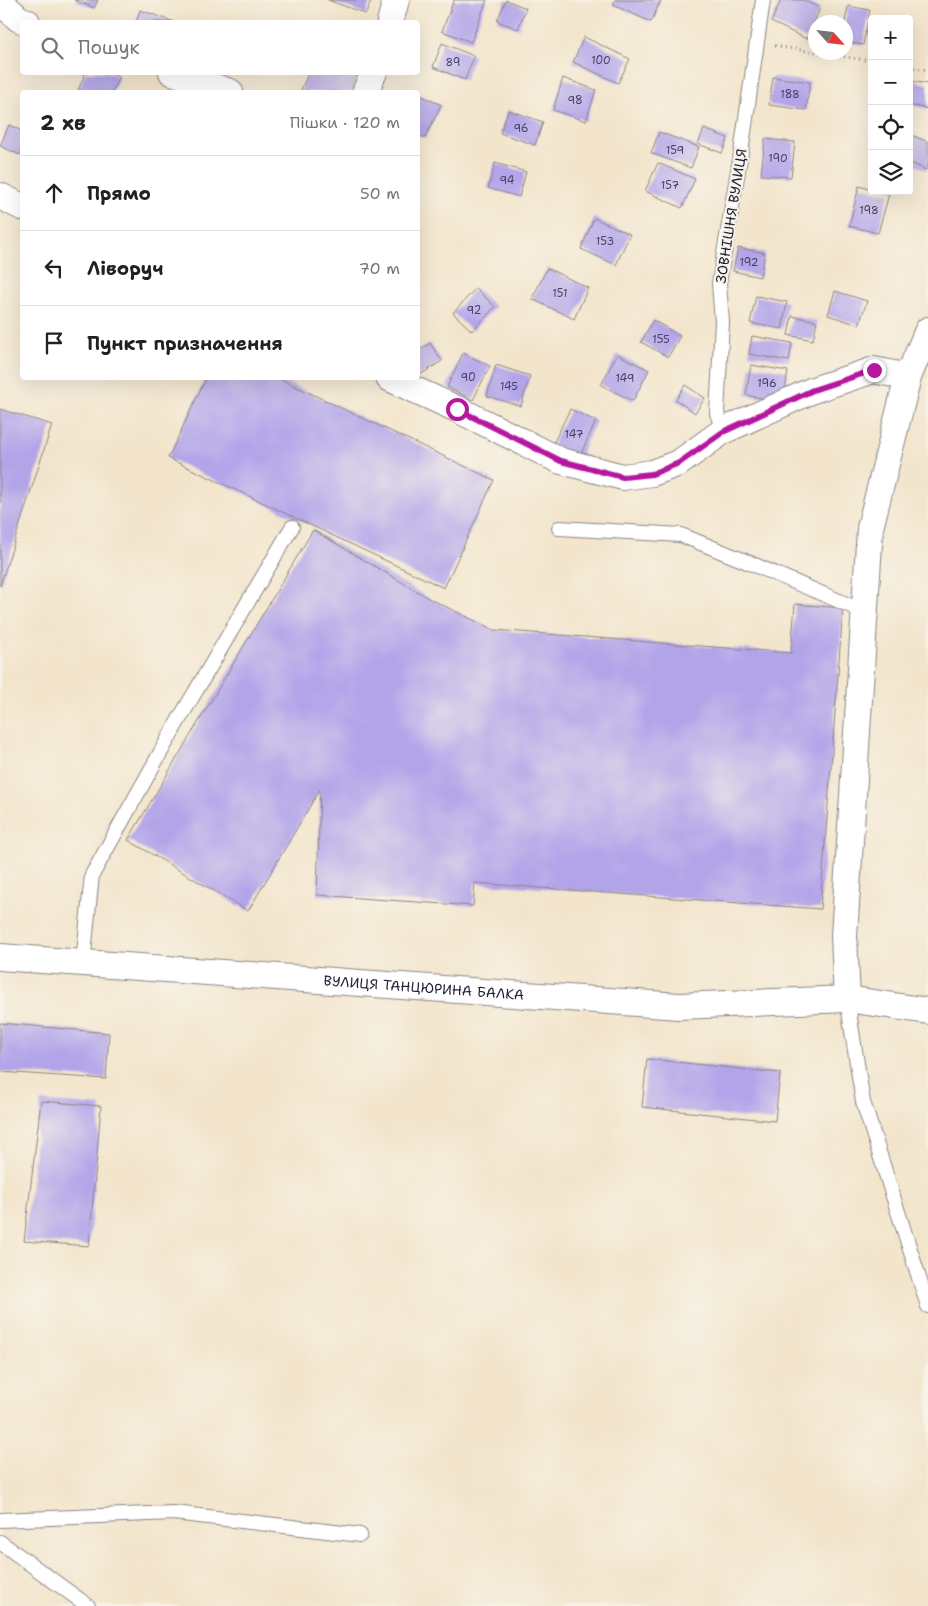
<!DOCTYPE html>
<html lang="uk">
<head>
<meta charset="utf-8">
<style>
  :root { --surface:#fff; --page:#f6f6f6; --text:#202124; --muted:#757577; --line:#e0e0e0 }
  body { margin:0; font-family:"Shantell Sans",sans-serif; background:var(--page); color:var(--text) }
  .controls { position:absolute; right:15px; top:15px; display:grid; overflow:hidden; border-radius:5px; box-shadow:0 5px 20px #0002 }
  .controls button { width:45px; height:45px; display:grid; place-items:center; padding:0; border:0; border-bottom:1px solid var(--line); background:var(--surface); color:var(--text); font:25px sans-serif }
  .compass { position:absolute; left:808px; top:15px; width:45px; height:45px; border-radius:50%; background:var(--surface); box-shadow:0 5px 20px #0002; rotate:117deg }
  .stop { position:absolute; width:15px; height:15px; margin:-11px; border:4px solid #b5179e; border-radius:50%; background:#fff }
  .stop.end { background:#b5179e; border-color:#fff; box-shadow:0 1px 5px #0008 }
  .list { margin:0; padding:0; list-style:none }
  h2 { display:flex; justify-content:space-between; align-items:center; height:65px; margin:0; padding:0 20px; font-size:21px }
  h2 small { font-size:16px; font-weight:400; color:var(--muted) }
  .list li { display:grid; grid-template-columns:32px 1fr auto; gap:15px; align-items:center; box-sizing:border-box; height:75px; padding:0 20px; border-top:1px solid var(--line) }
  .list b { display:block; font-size:19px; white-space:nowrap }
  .list em { font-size:16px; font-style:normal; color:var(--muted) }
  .icon { flex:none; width:28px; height:28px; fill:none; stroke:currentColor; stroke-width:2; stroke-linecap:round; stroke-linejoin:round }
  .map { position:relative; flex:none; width:928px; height:1606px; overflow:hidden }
  .search { position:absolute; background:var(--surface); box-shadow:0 5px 20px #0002; left:20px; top:20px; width:400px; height:55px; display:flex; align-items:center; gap:12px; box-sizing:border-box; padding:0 18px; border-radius:5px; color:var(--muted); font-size:19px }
  .panel { position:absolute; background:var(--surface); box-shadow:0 5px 20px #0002; left:20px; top:90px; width:400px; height:290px; border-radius:5px }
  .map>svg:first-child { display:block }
  .building { fill:#b2a4e9 }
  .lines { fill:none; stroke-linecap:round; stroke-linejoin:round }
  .lane-casing { stroke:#8a8484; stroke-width:16 }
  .street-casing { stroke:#8a8484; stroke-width:28 }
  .path { stroke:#8a8484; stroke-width:3; stroke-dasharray:1 4; stroke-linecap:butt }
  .lane { stroke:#fff; stroke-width:14 }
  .street { stroke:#fff; stroke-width:26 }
  .route { stroke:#b5179e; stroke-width:6 }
  .labels { text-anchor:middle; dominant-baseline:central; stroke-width:4; stroke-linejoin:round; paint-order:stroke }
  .number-label { font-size:11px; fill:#464266 }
  .street-label { font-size:14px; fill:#22223b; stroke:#f7f3e8 }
</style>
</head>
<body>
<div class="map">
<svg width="928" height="1606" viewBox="0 0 928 1606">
  <rect width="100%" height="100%" fill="#f7f3e8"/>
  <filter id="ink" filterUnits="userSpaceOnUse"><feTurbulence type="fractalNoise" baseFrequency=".02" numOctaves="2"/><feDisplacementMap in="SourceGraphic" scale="10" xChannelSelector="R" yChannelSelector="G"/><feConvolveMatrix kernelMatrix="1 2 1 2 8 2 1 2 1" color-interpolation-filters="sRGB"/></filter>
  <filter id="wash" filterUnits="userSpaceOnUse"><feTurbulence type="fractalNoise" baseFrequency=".0096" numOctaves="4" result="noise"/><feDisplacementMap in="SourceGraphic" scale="20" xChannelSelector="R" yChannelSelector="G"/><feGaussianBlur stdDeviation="1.12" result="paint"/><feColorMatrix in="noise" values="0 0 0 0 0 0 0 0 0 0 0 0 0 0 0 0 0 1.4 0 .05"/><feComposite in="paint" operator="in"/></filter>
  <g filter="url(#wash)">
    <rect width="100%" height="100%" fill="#f3e5cc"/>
    <g id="blocks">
      <g class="building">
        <path d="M74,0h24l-4,8z"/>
        <path d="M328,0h43l-5,14z"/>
        <path d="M454,0h33l-16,42 -29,-11z"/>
        <path d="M506,0l20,8 -8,21 -21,-8z"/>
        <path d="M615,0h46l-10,22 -38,-17z"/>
        <path d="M781,0h22l17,8 -13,31 -36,-17z"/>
        <path d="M848,6l22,4 -7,35 -17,-3 -1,-20z"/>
        <path d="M140,10l34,12h-38z"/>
        <path d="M584,37l46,22 -12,24 -45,-21z"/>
        <path d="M442,43l32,13 -9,24 -32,-13z"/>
        <path d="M86,72h22l11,5 -7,15h-28l-6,-2z"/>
        <path d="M309,72h48l2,1 -8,19h-51z"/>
        <path d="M773,77l37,5 -4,28 -37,-5z"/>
        <path d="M563,78l33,12 -10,31 -33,-11z"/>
        <path d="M911,81l17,3v25l-19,-4z"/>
        <path d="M418,94l23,11 -16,33 -7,-3z"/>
        <path d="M508,110l35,12 -8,23 -35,-12z"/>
        <path d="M9,125l13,6v18l-2,6 -20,-9z"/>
        <path d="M704,129l24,9 -6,15 -24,-9z"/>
        <path d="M659,132l40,15 -8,21 -40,-15z"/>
        <path d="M909,134l19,8v23l-2,5 -17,-8z"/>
        <path d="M765,139l30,3 -4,35 -30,-2z"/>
        <path d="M495,163l31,9 -7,25 -31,-9z"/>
        <path d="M658,163l37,16 -13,29 -37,-17z"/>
        <path d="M859,186l13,4v1l17,3 -11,39 -29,-7z"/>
        <path d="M594,218l36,16 -14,31 -35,-16z"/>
        <path d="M738,248l27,5 -5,24 -27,-6z"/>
        <path d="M547,268l41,20 -14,31 -42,-20z"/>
        <path d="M476,288l19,19 -23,24 -19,-18z"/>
        <path d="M835,291l32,10 -8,24 -31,-10z"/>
        <path d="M756,296l31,6 -5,27 -32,-6z"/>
        <path d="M792,316l25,5 -4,19 -25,-5z"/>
        <path d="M653,320l27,16 -12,21 -27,-15z"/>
        <path d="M752,336l40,7 -3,18 -40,-7z"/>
        <path d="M430,343l12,18 -24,15v-25z"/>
        <path d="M463,353l27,13 -17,34 -26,-13z"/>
        <path d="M617,354l32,16 -16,31 -32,-16z"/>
        <path d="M496,365l34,11 -9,30 -34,-10z"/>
        <path d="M751,365l37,6 -5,31 -37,-7z"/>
        <path d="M206,378h72l216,102 -50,108 -276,-130z"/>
        <path d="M685,385l20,13 -10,15 -19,-13z"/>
        <path d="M0,409l52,16 -52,161z"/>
        <path d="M570,409l26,12 -17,37 -27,-12z"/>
        <path d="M313,530l119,70 62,30 297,23 4,-49 48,4 -23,301 -345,-26 -2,23 -156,-11 3,-106 -72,122 -120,-71z"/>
        <path d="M0,1023l109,10 -3,46 -106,-7z"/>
        <path d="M647,1059l133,14 -5,48 -133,-14z"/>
        <path d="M41,1101l60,5 -12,140 -65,-5z"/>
      </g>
    </g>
  </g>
  <g filter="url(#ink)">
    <use href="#blocks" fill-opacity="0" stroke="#8a8484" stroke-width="1"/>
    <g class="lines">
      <defs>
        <g id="lane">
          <path d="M723,431l-6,-18 5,-91 -3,-39 22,-130 22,-153"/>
          <path d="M559,528l122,7 69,28 115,49"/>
          <path d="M83,963l9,-88 85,-152 115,-196"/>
          <path d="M847,999l16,103 65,204"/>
          <path d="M0,1520l174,-7 186,22"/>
          <path d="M0,1542l88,64"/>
        </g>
        <g id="street">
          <path d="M7,8l12,11 8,3"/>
          <path d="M390,22l6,-22"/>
          <path d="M172,72l58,20"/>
          <path d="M365,92l9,-20"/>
          <path d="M0,196l22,11"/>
          <path d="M389,378l68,31 104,52 62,16 29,-4 27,-10 44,-32 90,-41 61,-20 34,7"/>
          <path id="s1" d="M0,957l679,49 168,-7 81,12"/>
          <path d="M847,999l-3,-63 26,-408 38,-151 20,-47"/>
        </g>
      </defs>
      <use href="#lane" class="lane-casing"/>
      <use href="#street" class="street-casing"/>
      <g class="path">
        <path d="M775,46l97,15"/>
        <path d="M909,67l19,3"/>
      </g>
      <use href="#lane" class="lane"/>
      <use href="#street" class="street"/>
    </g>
  </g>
  <g class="lines" filter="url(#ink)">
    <path class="route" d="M457,409l104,52 62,16 29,-3 27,-11 44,-31 90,-42 61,-20"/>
  </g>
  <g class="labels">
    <g class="number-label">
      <text x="601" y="60">100</text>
      <text x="453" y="62">89</text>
      <text x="790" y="94">188</text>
      <text x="575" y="100">98</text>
      <text x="521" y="128">96</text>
      <text x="675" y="150">159</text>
      <text x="778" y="158">190</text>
      <text x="507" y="180">94</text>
      <text x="670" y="185">157</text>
      <text x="869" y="210">198</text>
      <text x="605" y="241">153</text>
      <text x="749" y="262">192</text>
      <text x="560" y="293">151</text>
      <text x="474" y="310">92</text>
      <text x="661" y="339">155</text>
      <text x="468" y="377">90</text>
      <text x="625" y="378">149</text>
      <text x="767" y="383">196</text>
      <text x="509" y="386">145</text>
      <text x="574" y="434">147</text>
    </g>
    <g class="street-label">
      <text transform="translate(731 216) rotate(-81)">ЗОВНІШНЯ ВУЛИЦЯ</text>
      <text stroke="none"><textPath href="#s1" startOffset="425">ВУЛИЦЯ ТАНЦЮРИНА БАЛКА</textPath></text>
    </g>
  </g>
</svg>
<div class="controls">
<button>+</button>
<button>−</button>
<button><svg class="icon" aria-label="locate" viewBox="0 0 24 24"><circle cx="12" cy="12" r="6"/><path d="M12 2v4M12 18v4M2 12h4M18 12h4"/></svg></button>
<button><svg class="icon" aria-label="layers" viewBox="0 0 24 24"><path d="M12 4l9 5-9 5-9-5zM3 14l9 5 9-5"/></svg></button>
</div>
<svg class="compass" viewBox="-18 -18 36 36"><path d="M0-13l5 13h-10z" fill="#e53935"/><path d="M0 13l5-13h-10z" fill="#757577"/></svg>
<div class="stop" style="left:457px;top:409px"></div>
<div class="stop end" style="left:874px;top:370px"></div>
<div class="search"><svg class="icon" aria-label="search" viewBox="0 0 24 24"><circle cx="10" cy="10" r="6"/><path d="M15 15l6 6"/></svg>Пошук</div>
<section class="panel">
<h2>2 хв<small>Пішки · 120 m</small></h2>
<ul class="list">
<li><svg class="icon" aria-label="ahead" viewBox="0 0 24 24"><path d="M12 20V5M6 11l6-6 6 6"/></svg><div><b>Прямо</b></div><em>50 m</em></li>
<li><svg class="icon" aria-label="left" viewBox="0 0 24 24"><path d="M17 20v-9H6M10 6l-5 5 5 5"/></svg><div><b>Ліворуч</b></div><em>70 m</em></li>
<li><svg class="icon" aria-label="arrive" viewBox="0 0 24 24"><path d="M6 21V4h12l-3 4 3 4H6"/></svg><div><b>Пункт призначення</b></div></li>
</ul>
</section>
</div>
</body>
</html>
